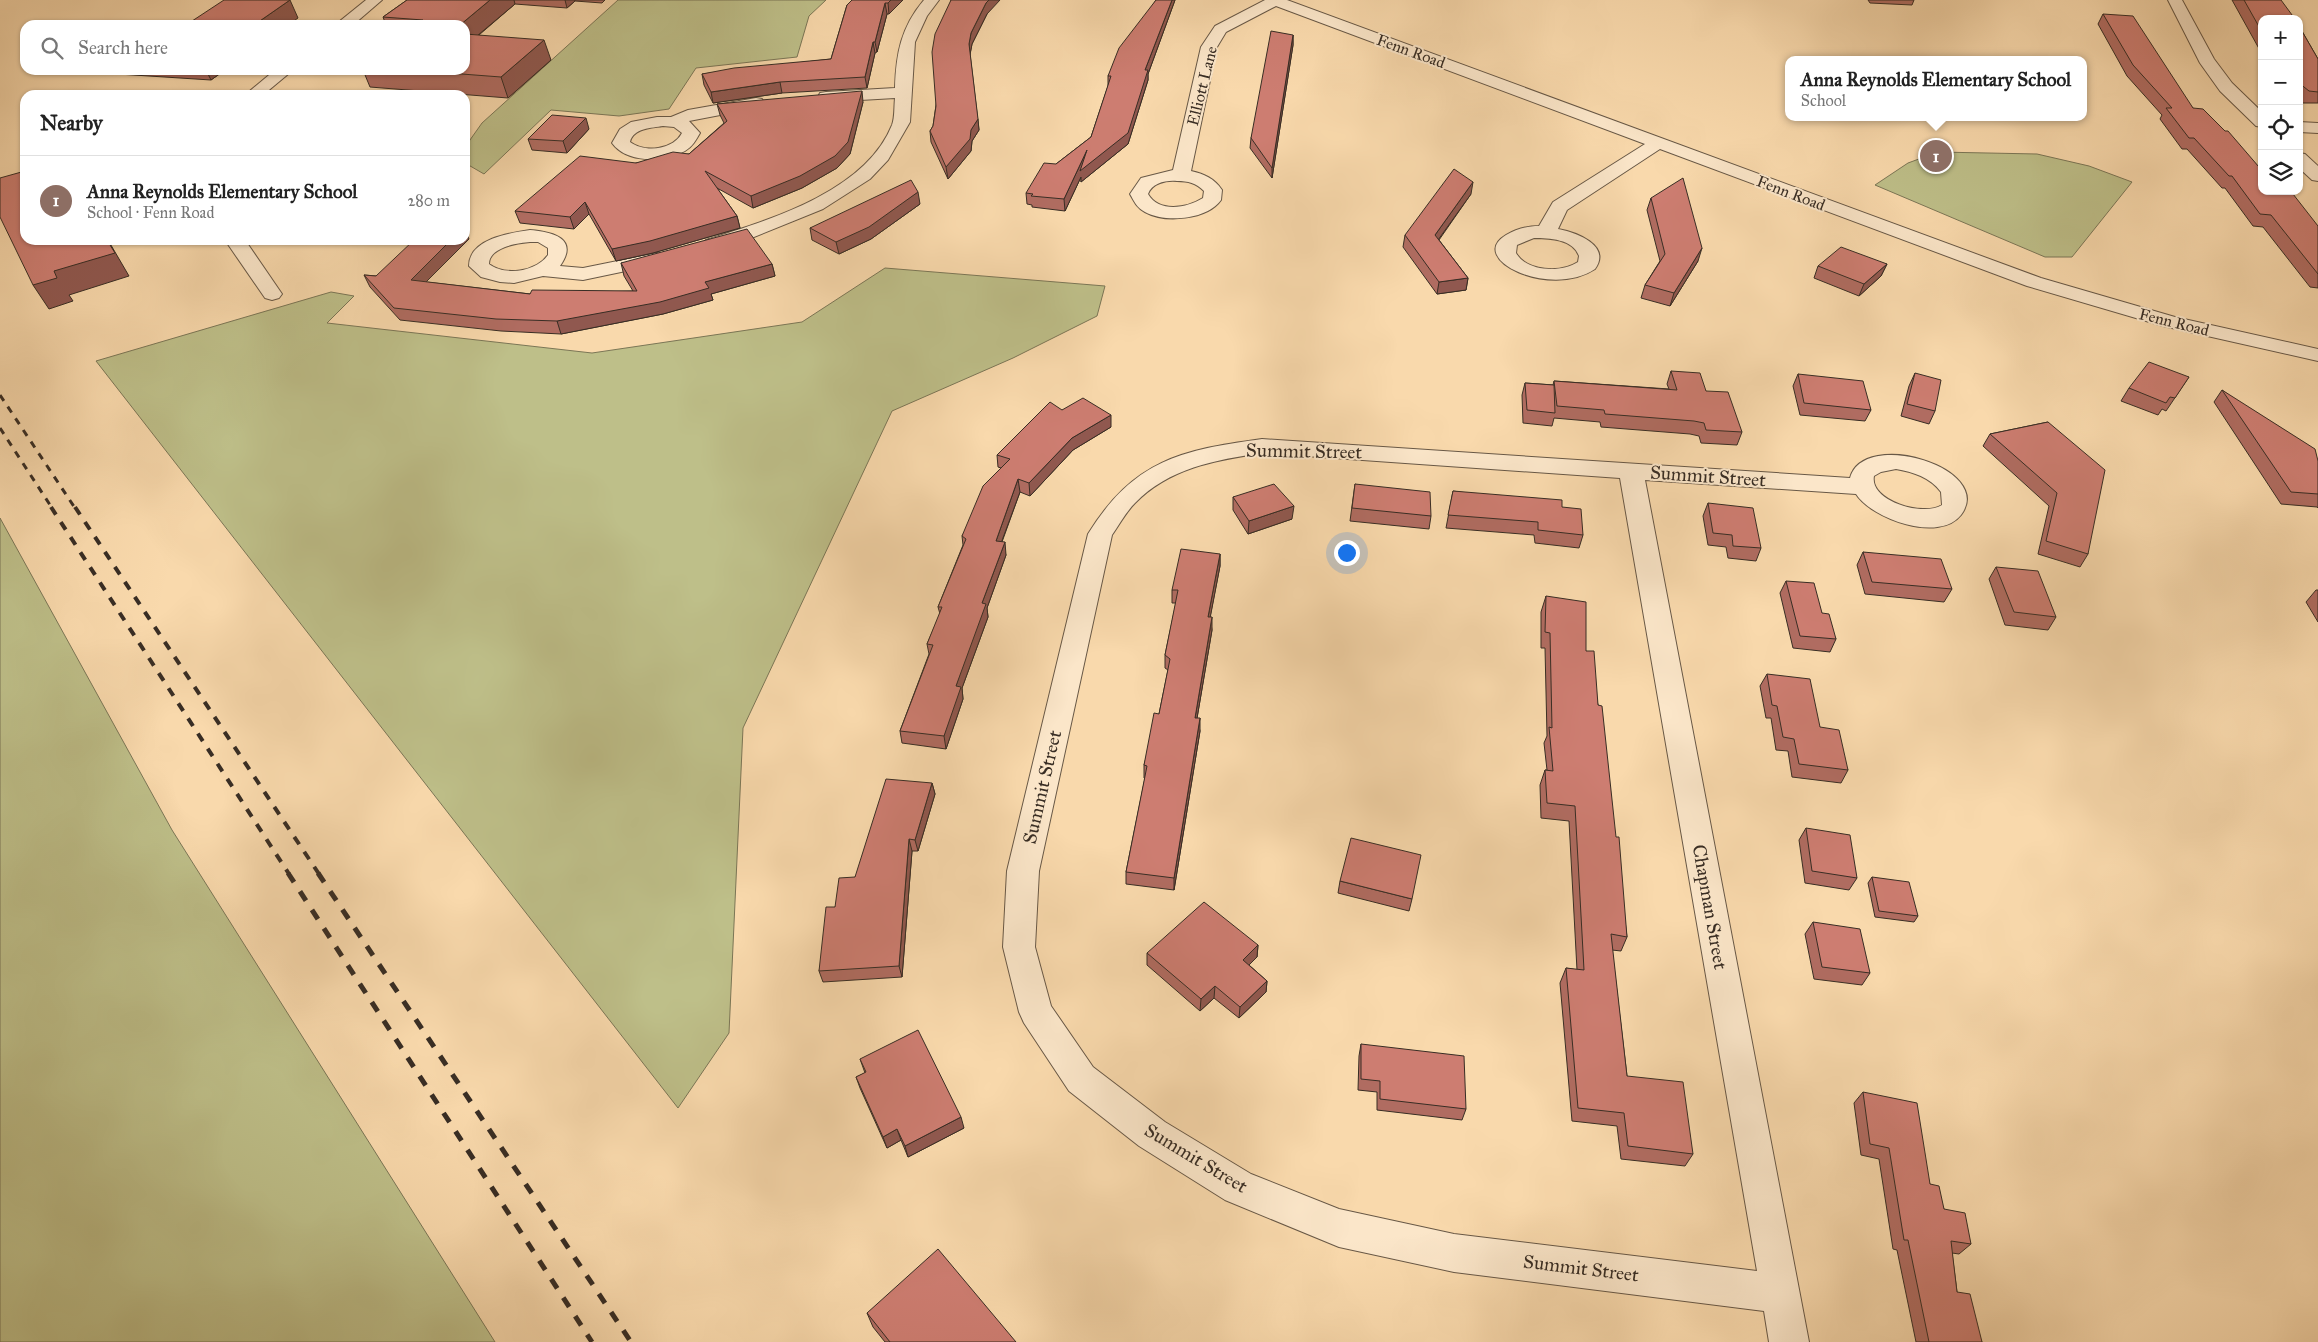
<!DOCTYPE html>
<html lang="en">
<head>
<meta charset="utf-8">
<style>
  :root { --surface:#fff; --page:#f6f6f6; --text:#222; --muted:#767676; --line:#e0e0e0; --accent:#8f2418 }
  body { margin:0; font-family:"IM FELL Great Primer",serif; background:var(--page); color:var(--text) }
  .controls { position:absolute; right:15px; top:15px; display:grid; overflow:hidden; border-radius:10px; box-shadow:0 1px 4px #0004 }
  .controls button { width:45px; height:45px; display:grid; place-items:center; padding:0; border:0; border-bottom:1px solid var(--line); background:var(--surface); color:var(--text); font:25px sans-serif }
  .you { position:absolute; left:1346px; top:552px; width:18px; height:18px; margin:-12px; border:4px solid #fff; border-radius:50%; background:#1a73e8; box-shadow:0 0 0 8px #1a73e833 }
  .badge { display:grid; place-items:center; width:32px; height:32px; border-radius:50%; background:var(--accent); color:#fff; font-size:16px; font-weight:700 }
  .pin { position:absolute; translate:-50% -50%; border:2px solid #fff; box-shadow:0 1px 5px #0006 }
  .popup { position:absolute; left:1785px; top:56px; width:302px; height:65px; box-sizing:border-box; display:grid; place-content:center; border-radius:10px; background:var(--surface); filter:drop-shadow(0 1px 4px #0005); font-size:16px; white-space:nowrap; color:var(--muted) }
  .popup b { font-size:19px; color:var(--text) }
  .popup::after { content:''; position:absolute; left:50%; top:100%; margin-left:-10px; border:10px solid transparent; border-top-color:var(--surface) }
  .list { margin:0; padding:0; list-style:none }
  h2 { display:flex; justify-content:space-between; align-items:center; height:65px; margin:0; padding:0 20px; font-size:21px }
  h2 small { font-size:16px; font-weight:400; color:var(--muted) }
  .list li { display:grid; grid-template-columns:32px 1fr auto; gap:15px; align-items:center; box-sizing:border-box; height:90px; padding:0 20px; border-top:1px solid var(--line) }
  .list b { display:block; font-size:19px; white-space:nowrap }
  .list p { margin:0; font-size:16px; white-space:nowrap; color:var(--muted) }
  .list em { font-size:16px; font-style:normal; color:var(--muted) }
  .icon { flex:none; width:28px; height:28px; fill:none; stroke:currentColor; stroke-width:2; stroke-linecap:round; stroke-linejoin:round }
  .map { position:relative; flex:none; width:2318px; height:1342px; overflow:hidden }
  .search { position:absolute; background:var(--surface); box-shadow:0 1px 4px #0004; left:20px; top:20px; width:450px; height:55px; display:flex; align-items:center; gap:12px; box-sizing:border-box; padding:0 18px; border-radius:15px; color:var(--muted); font-size:19px }
  .panel { position:absolute; background:var(--surface); box-shadow:0 1px 4px #0004; left:20px; top:90px; width:450px; height:155px; border-radius:15px }
  .map>svg:first-child { display:block }
  .green { fill:#bebf89; stroke:#7b7656 }
  .lines { fill:none; stroke-linecap:round; stroke-linejoin:round }
  .minor-casing { stroke:#685846; stroke-width:2 }
  .minor { fill:#fbe6c9; fill-rule:evenodd }
  .rail-far2 { stroke:#382d24; stroke-width:3; stroke-dasharray:7 7; stroke-linecap:butt }
  .rail-far1 { stroke:#382d24; stroke-width:4; stroke-dasharray:9 9; stroke-linecap:butt }
  .rail { stroke:#382d24; stroke-width:5; stroke-dasharray:11 11; stroke-linecap:butt }
  .wall { fill:#b06c61; stroke:#382d24 }
  .shaded-wall { fill:#90584f; stroke:#382d24 }
  .building { fill:#cd7d71; stroke:#382d24 }
  .labels { text-anchor:middle; dominant-baseline:central; stroke-width:4; stroke-linejoin:round; paint-order:stroke }
  .far-street-label { font-size:16px; fill:#382d24; stroke:#fbe6c9 }
  .street-label { font-size:19px; fill:#382d24; stroke:#fbe6c9 }
</style>
</head>
<body>
<div class="map">
<svg width="2318" height="1342" viewBox="0 0 2318 1342">
  <rect width="100%" height="100%" fill="#f9d9ac"/>
  <filter id="stains"><feTurbulence type="fractalNoise" baseFrequency=".004" numOctaves="4"/><feColorMatrix values="0 0 0 0 .2 0 0 0 0 .09 0 0 0 0 .02 0 0 0 .5 -.17"/></filter>
  <radialGradient id="worn" r=".72"><stop offset=".6" stop-color="#630" stop-opacity="0"/><stop offset="1" stop-color="#630" stop-opacity=".3"/></radialGradient>
  <g class="green">
    <path d="M618,0h208l-17,16 -12,41 -101,11 -27,41 -50,7 -68,-6 -67,64 -19,-11v-16l17,-24z"/>
    <path d="M1938,152l99,2 52,12 43,16 -60,75h-27l-170,-72 33,-22z"/>
    <path d="M885,268l220,18 -8,30 -84,42 -121,53 -149,317 -14,305 -51,75 -582,-747 235,-69 23,4 -27,27 265,30 210,-31z"/>
    <path d="M0,518l172,312 323,512h-495z"/>
  </g>
  <g class="lines">
    <defs>
      <g id="minor">
        <path d="M366,0h16l-29,25h-18z"/>
        <path d="M924,0h15l-12,16 -12,26 -5,80 -22,38 -18,19 -47,30 -79,32 -31,9 -7,-2 -3,-4 3,-4c63,-20 159,-48 186,-115 3,-8 2,-18 3,-27l-69,4 -6,-1 -2,-4 2,-4 6,-1 69,-4c1,-34 6,-61 29,-88z"/>
        <path d="M1265,0h22l754,278 134,39 143,32v12l-155,-35 -136,-40 -367,-137 -93,61 -9,19c17,3 54,16 37,40 -45,30 -129,-10 -89,-34 10,-6 21,-9 33,-9l14,-24 92,-58 -369,-138 -50,26 -9,15 -26,124c13,3 23,7 31,19l-1,10c-14,20 -56,23 -76,12 -8,-4 -11,-11 -15,-18l11,-16 32,-8 28,-123 14,-21zM1177,181c11,0 19,2 27,10l-1,7c-16,10 -44,15 -55,-4 4,-11 18,-14 29,-13zM1534,238c15,0 39,1 45,18l-1,6c-17,11 -51,10 -62,-9l1,-8z"/>
        <path d="M2168,0h14l32,59 18,24 30,29v15l-6,-1 -36,-35 -20,-28z"/>
        <path d="M275,70h18l-30,25h-18z"/>
        <path d="M756,98l6,1 2,4 -2,4 -73,14 11,12c-4,7 -8,14 -15,18 -20,11 -58,13 -73,-8l8,-14 11,-7 26,-5h14l17,-7zM663,126l11,1 8,6c-9,17 -37,20 -52,9 3,-14 22,-14 33,-16z"/>
        <path d="M2299,122l19,1v10l-19,-1z"/>
        <path d="M2299,153l6,1 13,12v15l-6,-1 -13,-12z"/>
        <path d="M530,230c24,2 49,9 30,36l23,2 74,-15 7,2 3,4 -3,4 -81,17 -40,-4 -29,7 -14,-1 -19,-5 -12,-11c0,-27 40,-33 61,-36zM530,242h8l10,6v7c-12,17 -43,21 -59,9 0,-17 29,-21 41,-22z"/>
        <path d="M225,240h20l37,54 -3,4 -7,2 -7,-2z"/>
        <path d="M1262,439l588,39c13,-50 146,-10 111,37 -22,28 -89,4 -105,-21l-211,-14 164,862h-40l-5,-31 -310,-39 -115,-25 -114,-47 -86,-54 -70,-55 -45,-68 -5,-11 -16,-65 4,-76 81,-337c46,-74 93,-84 174,-95zM1262,453l358,25 137,793 -303,-37 -115,-25 -88,-35 -86,-52 -72,-55 -42,-61 -16,-59 4,-76 73,-336c7,-10 14,-23 23,-32 34,-35 80,-43 127,-50zM1896,469c17,3 34,8 45,23l1,13c-18,12 -73,-4 -68,-29l7,-4z"/>
      </g>
    </defs>
    <use href="#minor" class="minor-casing"/>
    <use href="#minor" class="minor"/>
    <g class="rail-far2">
      <path d="M0,395l75,113"/>
      <path d="M0,428l52,80"/>
    </g>
    <g class="rail-far1">
      <path d="M51,507l238,367"/>
      <path d="M75,507l244,367"/>
    </g>
    <g class="rail">
      <path d="M288,873l304,469"/>
      <path d="M318,873l313,469"/>
    </g>
  </g>
  <g class="wall">
    <path d="M407,0h198l-3,3 -27,-2 -8,7 -52,-4 -36,31 72,25 -43,38 -138,-11 -7,-17h102v-45h-79l-3,-8z"/>
    <path d="M903,0l-14,14h-2l-10,38 -2,1 -8,35 -85,5 -69,10 -9,-18 -2,-11 129,-15 16,-54z"/>
    <path d="M951,0l36,14 -15,30 -2,10 9,76 -7,11 -1,10 -23,28 -17,-37 -1,-11 3,-5z"/>
    <path d="M1156,0h19l-27,74v6l-20,64 -47,38v-5l-16,34 -33,-4v-2l-5,-1 -1,-11 30,-29 35,-27 17,-51v-10z"/>
    <path d="M1868,0h46l-2,5 -42,-2z"/>
    <path d="M2232,0h49l-19,19v35z"/>
    <path d="M2103,14l90,94 66,59 59,59v62l-8,-1 -47,-60 -10,-1 -28,-38h-3l-35,-39h-5l-22,-30 2,-4 -35,-39 -29,-52z"/>
    <path d="M2299,26l19,33v44h-16l-3,-3z"/>
    <path d="M1293,35v10l-21,133 -22,-30 1,-10z"/>
    <path d="M56,70h169l-14,10z"/>
    <path d="M863,102l-13,52 -13,14 -35,20 -49,20 -36,-20 20,28 3,12 -87,25 -37,8 -27,-47 -15,15 -54,-6 -5,-12 121,-48 53,-9 35,-31 -4,-8 -3,-11z"/>
    <path d="M589,129l-22,24 -35,-3 -4,-11z"/>
    <path d="M1471,194l-32,46 29,38 -2,12 -29,4 -34,-47 2,-12z"/>
    <path d="M1651,198l47,63 -28,45 -29,-8 4,-13 15,-24 -13,-51z"/>
    <path d="M920,204l-49,35 -32,15 -27,-14 -2,-12z"/>
    <path d="M469,239l-43,43 104,12 103,-3 -9,-15 -3,-13 151,1 3,12 -64,18 2,6 -50,14 -102,20 -60,-3 -101,-11 -30,-33 -6,-12 12,1z"/>
    <path d="M1887,264l-6,12 -22,20 -45,-18 4,-12z"/>
    <path d="M1671,371l35,20 36,41 -5,13 -36,-2 -2,-7 -9,-2 -89,-7 -1,-5 -46,-4 -2,8 -29,-3 -1,-28 3,-12 28,2 1,-4 115,8 -2,-5z"/>
    <path d="M1915,373l20,38 -6,13 -28,-8 8,-30z"/>
    <path d="M1798,374l73,36 -6,11 -65,-6 -7,-29z"/>
    <path d="M2189,377l-23,34 -4,-2 -4,6 -37,-14 8,-13z"/>
    <path d="M2222,390l96,71v47l-1,-1 -36,-3 -67,-102z"/>
    <path d="M1062,410l49,17 -38,23 -43,46 -10,-4 -18,50 4,13 -19,53 1,9 -26,71 1,11 -17,50 -44,-6 -2,-12 29,-77 -2,-10 13,-30 -2,-7 25,-62 -1,-9 39,-68 -3,-1 -1,-12z"/>
    <path d="M2048,422l40,132 -8,13 -42,-13 11,-48 -66,-60 7,-12z"/>
    <path d="M1355,484l76,32 -2,13 -79,-8z"/>
    <path d="M1453,491l109,16 21,28 -4,13 -44,-5 -1,-8 -88,-7z"/>
    <path d="M1233,497l59,22 -44,15 -15,-24z"/>
    <path d="M1708,503l53,45 -5,13 -28,-3 -2,-11 -18,-2 -5,-29z"/>
    <path d="M1863,552l89,37 -8,13 -79,-8 -8,-29z"/>
    <path d="M1220,554v12l-10,51 2,13 -15,88 3,13 -26,159 -48,-6v-12l19,-94h-1v-13l15,-51 9,-44 -3,-2v-13l11,-52h-4v-13z"/>
    <path d="M1996,567l60,50 -8,13 -43,-5 -16,-46z"/>
    <path d="M1786,581l36,32 14,26 -6,13 -37,-4 -13,-55z"/>
    <path d="M2316,590h2v32l-12,-20z"/>
    <path d="M1546,596l40,55 12,54 29,232 -6,14 -9,-1 15,126 66,78 -8,12 -64,-7 -4,-33 -45,-5 -12,-138 6,-15 11,2 -8,-149 -28,-3 -1,-33 5,-15h2l-3,-27 3,-7 -2,-88h-4v-36z"/>
    <path d="M1767,674l53,53 28,43 -7,13 -49,-6 -4,-26 -12,-1 -5,-32h-5l-6,-32z"/>
    <path d="M932,783l3,11 -17,57h-6l-10,126 -79,5 -4,-11 16,-64 20,-30z"/>
    <path d="M1806,828l51,50 -8,12 -44,-7 -6,-43z"/>
    <path d="M1872,877l46,39 -4,6 -39,-5 -7,-34z"/>
    <path d="M1340,881l72,18 -3,12 -71,-18z"/>
    <path d="M1813,922l57,51 -8,12 -48,-6 -9,-45z"/>
    <path d="M1258,945l-1,12 -8,8 18,16 -1,11 -27,26 -25,-20 -14,13 -53,-46v-12z"/>
    <path d="M1361,1044l105,65 -4,11 -85,-10v-18l-19,-2 1,-34z"/>
    <path d="M860,1059l104,69 -56,29 -7,-17 -14,8 -27,-60 -4,-11 9,-4z"/>
    <path d="M1863,1092l67,92 14,25 27,35 -12,10 -7,-1 5,39 25,50h-66l-19,-92 -4,-1 -14,-90 -18,-4 -7,-52z"/>
    <path d="M867,1313l149,29h-131l-12,-15z"/>
  </g>
  <g class="shaded-wall">
    <path d="M290,0l8,18 -10,7h-34z"/>
    <path d="M490,0h24l1,4 -50,42v-21h-5z"/>
    <path d="M565,0h10v1l-8,7z"/>
    <path d="M891,0h12l-14,14 -1,-11z"/>
    <path d="M989,0h11l-13,14 -15,30 -2,11 -1,-11 2,-11 15,-30z"/>
    <path d="M1172,0h3l-27,74v6l-20,64 -47,38v-5l-16,34 -1,-12 23,-49 58,-80z"/>
    <path d="M885,3l2,11 -10,38 -2,-10z"/>
    <path d="M1293,35v10l-21,133v-10z"/>
    <path d="M544,40l7,20 -43,38 -7,-21z"/>
    <path d="M873,42l2,11 -8,35 -2,-11z"/>
    <path d="M206,70h19l-14,10z"/>
    <path d="M780,82l2,11 -69,10 -2,-11z"/>
    <path d="M862,91l1,11 -13,52 -13,14 -35,20 -49,20 -2,-12z"/>
    <path d="M586,118l3,11 -22,24 -4,-12z"/>
    <path d="M978,119l1,11 -7,11 -1,10 -23,28 -2,-12z"/>
    <path d="M1473,182l-2,12 -38,53 2,-12z"/>
    <path d="M918,192l2,12 -49,35 -32,15 -3,-12z"/>
    <path d="M585,202l4,12 -15,15 -4,-12z"/>
    <path d="M737,216l3,12 -87,25 -37,8 -4,-12z"/>
    <path d="M465,230l4,9 -53,53 -5,-12 40,-40h14z"/>
    <path d="M107,240h1l21,36 -60,19 4,6 -24,8 -16,-24 21,-14z"/>
    <path d="M1702,248l-4,13 -28,45 4,-13z"/>
    <path d="M772,264l3,12 -64,18 2,6 -50,14 -102,20 -4,-13z"/>
    <path d="M1887,264l-6,12 -22,20 5,-12z"/>
    <path d="M1468,278l-2,12 -29,4 2,-12z"/>
    <path d="M1111,415v12l-38,23 -43,46 -1,-13 43,-45z"/>
    <path d="M1018,479l2,13 -23,62 -1,-13z"/>
    <path d="M1294,506l-2,13 -44,15 1,-13z"/>
    <path d="M1005,542l1,13 -19,53 1,9 -26,71 1,11 -17,50 -2,-13 12,-50 26,-83z"/>
    <path d="M1220,554v12l-12,63v-12z"/>
    <path d="M1212,617v13l-17,100v-12z"/>
    <path d="M1200,718v13l-26,159v-12z"/>
    <path d="M932,783l3,11 -17,57 -3,-11z"/>
    <path d="M909,839l3,12 -10,126 -3,-11z"/>
    <path d="M1258,945l-1,12 -15,15 1,-12z"/>
    <path d="M1267,981l-1,11 -27,26 1,-11z"/>
    <path d="M1215,986l-1,12 -14,13 1,-12z"/>
    <path d="M961,1117l3,11 -56,29 -3,-11z"/>
    <path d="M897,1129l4,11 -14,8 -4,-11z"/>
  </g>
  <g class="building">
    <path d="M224,0h66l-36,25h-68z"/>
    <path d="M407,0h83l-30,25h-44l7,-5 -40,-3z"/>
    <path d="M852,0h39l-3,3h-3l-10,39h-2l-8,35 -85,5 -69,10 -9,-18 32,-6 97,-9 16,-54z"/>
    <path d="M951,0h38l-3,3 -15,30 -2,11 9,75 -7,11 -1,9 -24,28 -16,-36 3,-5 3,-20 -4,-54 3,-18z"/>
    <path d="M1156,0h16l-27,70h3l-20,63 -48,38 7,-21 -23,49 -33,-3 2,-2 -7,-1 18,-30 12,1 35,-27 20,-61h-3l11,-28z"/>
    <path d="M2244,0h37l14,19h-33v13z"/>
    <path d="M2103,14l30,2 60,92 10,1 22,22h3l31,36h3v24h23l3,3h5l25,32v48l-47,-59 -11,-1 -28,-38h-3l-35,-38h-5l-23,-30h6l-39,-43z"/>
    <path d="M81,22l46,3h-51z"/>
    <path d="M2299,26l19,33v33l-9,-1 -10,-8z"/>
    <path d="M1271,31l22,4 -21,133 -21,-30z"/>
    <path d="M465,34l79,6 -43,37 -92,-7h56z"/>
    <path d="M862,91l-14,51 -13,14 -35,20 -49,20 -46,-25 32,45 -87,25 -38,8 -27,-47 -15,15 -55,-6 65,-55 56,7 37,-11 16,2 38,-33 -10,-17z"/>
    <path d="M552,115l34,3 -23,23 -35,-2z"/>
    <path d="M1454,169l19,13 -38,53 33,43 -29,4 -34,-47z"/>
    <path d="M25,171v69h82l8,13 -61,18 3,7 -24,7 -33,-68v-39z"/>
    <path d="M1683,178l19,70 -28,45 -29,-8 20,-31 -14,-56z"/>
    <path d="M911,180l7,12 -49,35 -33,15 -26,-14z"/>
    <path d="M747,229l25,35 -67,18 4,6 -49,14 -103,19 -61,-2 -102,-11 -30,-33 12,1 38,-36h37l-40,40 119,14 2,-4 105,1 -16,-28z"/>
    <path d="M1841,247l46,17 -23,20 -46,-18z"/>
    <path d="M2149,362l40,15 -14,21 -5,-1 -4,6 -37,-15z"/>
    <path d="M1671,371l29,2 6,18 22,1 14,40 -36,-2 -2,-7 -10,-2 -89,-7 -1,-4 -47,-4 -3,-25 123,9z"/>
    <path d="M1915,373l26,7 -6,31 -28,-7z"/>
    <path d="M1798,374l65,7 8,29 -67,-7z"/>
    <path d="M1525,383l29,2 1,28 -28,-3z"/>
    <path d="M2222,390l93,59 3,12v33l-27,-2z"/>
    <path d="M1083,398l28,17 -39,23 -43,45 -11,-4 -22,62 9,1 -23,61 4,1 -30,82 5,1 -17,49 -44,-5 33,-86 -6,-1 15,-37h-4l28,-68 -4,-3 21,-50 27,-27 -13,-4 53,-53 12,8z"/>
    <path d="M2048,422l57,48 -17,84 -42,-13 11,-48 -67,-59z"/>
    <path d="M1274,484l20,22 -45,15 -16,-24z"/>
    <path d="M1355,484l75,8 1,24 -79,-8z"/>
    <path d="M1453,491l109,9v7l19,2 2,26 -45,-5v-8l-90,-7z"/>
    <path d="M1708,503l45,5 8,40 -28,-2 -1,-11 -19,-2z"/>
    <path d="M1181,549l39,5 -12,63h4l-17,101h5l-26,160 -48,-6 21,-106 -3,-1 10,-52 5,1 11,-55 -5,-4 13,-65h-6z"/>
    <path d="M1863,552l78,7 11,30 -80,-7z"/>
    <path d="M1996,567l42,4 18,46 -42,-5z"/>
    <path d="M1786,581l28,2 8,30 7,1 7,25 -36,-3z"/>
    <path d="M1546,596l40,6v49h8l4,54 4,1 14,131h3l8,100 -16,-3 16,142 56,6 10,72 -65,-8 -4,-33 -46,-5 -12,-140 18,2 -9,-164 -28,-3 -2,-33 8,1 -4,-44 3,1 -2,-95 -5,-1z"/>
    <path d="M1767,674l43,5 10,48 19,3 9,40 -49,-6 -5,-25 -11,-2 -6,-31 -5,-1z"/>
    <path d="M886,779l46,4 -17,57 -6,-1 -10,127 -80,5 7,-64h9l4,-29 16,-1z"/>
    <path d="M1806,828l44,7 7,43 -45,-7z"/>
    <path d="M1351,838l70,17 -9,44 -72,-18z"/>
    <path d="M1872,877l37,5 9,34 -39,-5z"/>
    <path d="M1204,902l54,43 -15,15 24,21 -27,26 -25,-21 -14,13 -54,-46z"/>
    <path d="M1813,922l47,7 10,44 -48,-6z"/>
    <path d="M918,1030l43,87 -56,29 -8,-17 -14,8 -27,-60 10,-5 -6,-13z"/>
    <path d="M1361,1044l103,12 2,53 -86,-10v-18l-19,-2z"/>
    <path d="M1863,1092l54,11 13,81 9,2 5,23 21,4 6,31 -20,-3 6,51 13,2 12,48h-53l-21,-102h-4l-15,-92 -19,-4z"/>
    <path d="M938,1249l78,93h-126l-23,-29z"/>
  </g>
  <g class="labels">
    <g class="far-street-label">
      <text transform="translate(1411 51) rotate(20)">Fenn Road</text>
      <text transform="translate(1202 86) rotate(-76)">Elliott Lane</text>
      <text transform="translate(1791 193) rotate(21)">Fenn Road</text>
      <text transform="translate(2174 322) rotate(14)">Fenn Road</text>
    </g>
    <g class="street-label">
      <text transform="translate(1304 451) rotate(1)">Summit Street</text>
      <text transform="translate(1708 476) rotate(4)">Summit Street</text>
      <text transform="translate(1042 787) rotate(-77)">Summit Street</text>
      <text transform="translate(1710 907) rotate(80)">Chapman Street</text>
      <text transform="translate(1196 1158) rotate(31)">Summit Street</text>
      <text transform="translate(1581 1268) rotate(7)">Summit Street</text>
    </g>
  </g>
  <rect width="100%" height="100%" filter="url(#stains)"/>
  <rect width="100%" height="100%" fill="url(#worn)"/>
</svg>
<div class="controls">
<button>+</button>
<button>−</button>
<button><svg class="icon" aria-label="locate" viewBox="0 0 24 24"><circle cx="12" cy="12" r="6"/><path d="M12 2v4M12 18v4M2 12h4M18 12h4"/></svg></button>
<button><svg class="icon" aria-label="layers" viewBox="0 0 24 24"><path d="M12 4l9 5-9 5-9-5zM3 14l9 5 9-5"/></svg></button>
</div>
<div class="you"></div>
<div class="pin badge" style="left:1936px;top:156px;background:#8d6e63">1</div>
<div class="popup"><b>Anna Reynolds Elementary School</b>School</div>
<div class="search"><svg class="icon" aria-label="search" viewBox="0 0 24 24"><circle cx="10" cy="10" r="6"/><path d="M15 15l6 6"/></svg>Search here</div>
<section class="panel">
<h2>Nearby<small></small></h2>
<ul class="list">
<li><span class="badge" style="background:#8d6e63">1</span><div><b>Anna Reynolds Elementary School</b><p>School · Fenn Road</p></div><em>280 m</em></li>
</ul>
</section>
</div>
</body>
</html>
